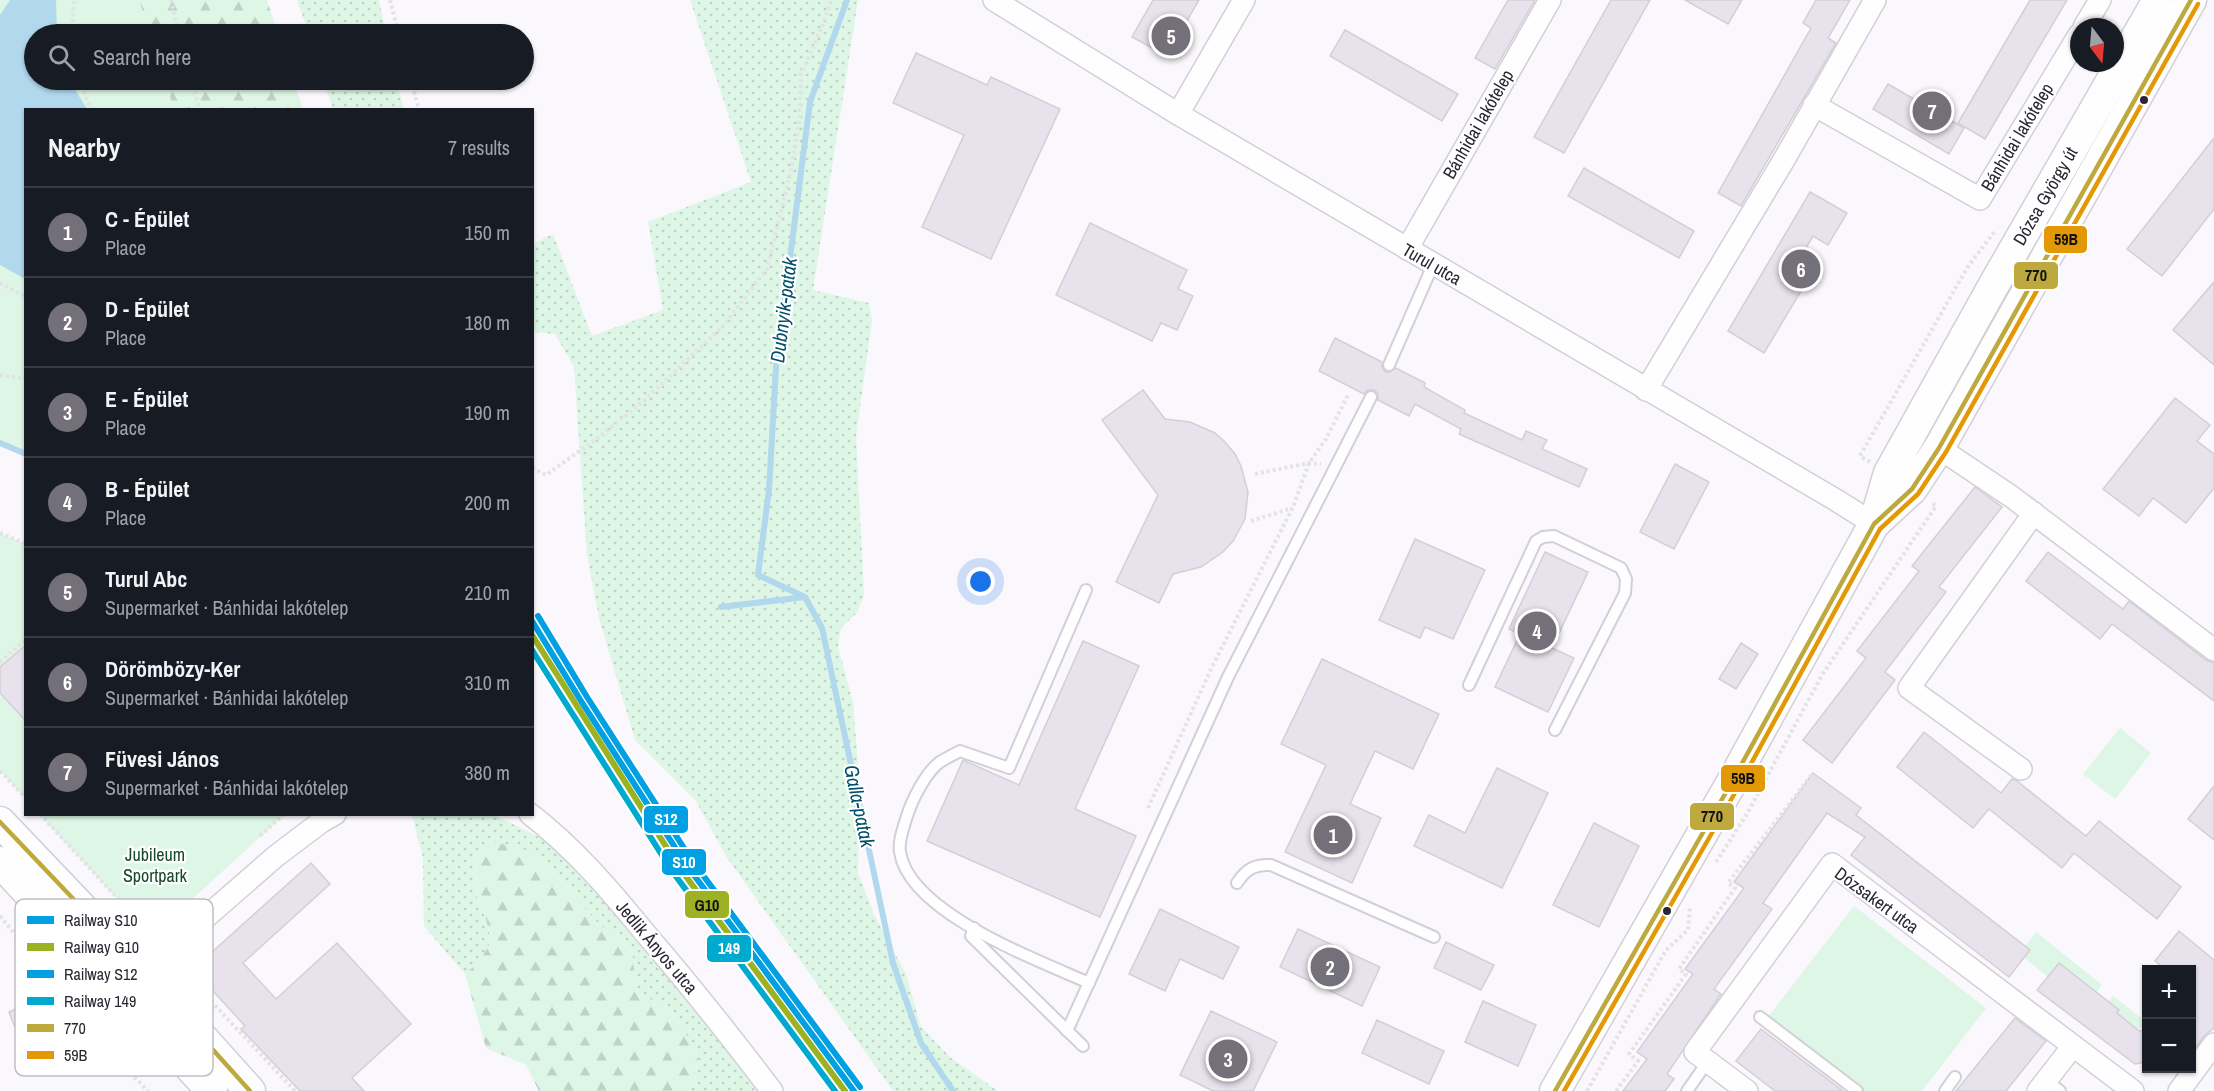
<!DOCTYPE html>
<html lang="en">
<head>
<meta charset="utf-8">
<style>
  :root { --surface:#171b24; --page:#242831; --text:#f1f3f6; --muted:#9ea1a6; --line:#363941; --accent:#747079 }
  body { margin:0; font-family:"Archivo Narrow",sans-serif; background:var(--page); color:var(--text) }
  .controls { position:absolute; right:18px; bottom:18px; display:grid; overflow:hidden; border-radius:0px; box-shadow:0 2px 4px #0004 }
  .controls button { width:54px; height:54px; display:grid; place-items:center; padding:0; border:0; border-bottom:2px solid var(--line); background:var(--surface); color:var(--text); font:30px sans-serif }
  .compass { position:absolute; left:2070px; top:18px; width:54px; height:54px; border-radius:50%; background:var(--surface); box-shadow:0 2px 4px #0004; rotate:164deg }
  .you { position:absolute; left:981px; top:582px; width:21px; height:21px; margin:-15px; border:4px solid #fff; border-radius:50%; background:#1a73e8; box-shadow:0 0 0 9px #1a73e833 }
  .badge { display:grid; place-items:center; width:39px; height:39px; border-radius:50%; background:var(--accent); color:#fff; font-size:20px; font-weight:700 }
  .pin { position:absolute; translate:-50% -50%; border:3px solid #fff; box-shadow:0 2px 6px #0006 }
  .list { margin:0; padding:0; list-style:none }
  h2 { display:flex; justify-content:space-between; align-items:center; height:78px; margin:0; padding:0 24px; font-size:26px }
  h2 small { font-size:20px; font-weight:400; color:var(--muted) }
  .list li { display:grid; grid-template-columns:39px 1fr auto; gap:18px; align-items:center; box-sizing:border-box; height:90px; padding:0 24px; border-top:2px solid var(--line) }
  .list b { display:block; font-size:22px; white-space:nowrap }
  .list p { margin:0; font-size:20px; white-space:nowrap; color:var(--muted) }
  .list em { font-size:20px; font-style:normal; color:var(--muted) }
  .icon { flex:none; width:33px; height:33px; fill:none; stroke:currentColor; stroke-width:2; stroke-linecap:round; stroke-linejoin:round }
  .map { position:relative; flex:none; width:2214px; height:1091px; overflow:hidden }
  .search { position:absolute; background:var(--surface); box-shadow:0 2px 4px #0004; left:24px; top:24px; width:510px; height:66px; display:flex; align-items:center; gap:15px; box-sizing:border-box; padding:0 21px; border-radius:33px; color:var(--muted); font-size:22px }
  .panel { position:absolute; background:var(--surface); box-shadow:0 2px 4px #0004; left:24px; top:108px; width:510px; height:708px; border-radius:0px }
  .map>svg:first-child { display:block }
  .grass { fill:url(#grass-dots) }
  .forest { fill:url(#forest-firs) }
  .park { fill:#def6e5 }
  .water { fill:#b1d8ed }
  .lines { fill:none; stroke-linecap:round; stroke-linejoin:round }
  .stream { stroke:#b1d8ed; stroke-width:6 }
  .building { fill:#e7e2ec; stroke:#d2cfd6; stroke-width:1.5 }
  .lane-casing { stroke:#d3cfd7; stroke-width:14 }
  .street-casing { stroke:#d3cfd7; stroke-width:24 }
  .secondary-casing { stroke:#d3cfd7; stroke-width:33 }
  .path { stroke:#e3e2e4; stroke-width:4; stroke-dasharray:3 3; stroke-linecap:butt }
  .lane { stroke:#fefeff; stroke-width:10 }
  .street { stroke:#fefeff; stroke-width:21 }
  .secondary { stroke:#fefeff; stroke-width:30 }
  .bus-1-casing { stroke:#fff; stroke-width:9 }
  .bus-2-casing { stroke:#fff; stroke-width:9 }
  .bus-1 { stroke:#bda93e; stroke-width:4.5 }
  .bus-2 { stroke:#e39905; stroke-width:4.5 }
  .rail-1-casing { stroke:#fff; stroke-width:10 }
  .rail-2-casing { stroke:#fff; stroke-width:10 }
  .rail-3-casing { stroke:#fff; stroke-width:10 }
  .rail-4-casing { stroke:#fff; stroke-width:10 }
  .rail-1 { stroke:#00a0e3; stroke-width:6 }
  .rail-2 { stroke:#9cb222; stroke-width:6 }
  .rail-3 { stroke:#00a0e3; stroke-width:6 }
  .rail-4 { stroke:#00a9ce; stroke-width:6 }
  .bus-dot { fill:#2c2632; stroke:#fff; stroke-width:2 }
  .labels { text-anchor:middle; dominant-baseline:central; stroke-width:4.5; stroke-linejoin:round; paint-order:stroke }
  .street-label { font-size:18px; fill:#2c2632; stroke:#fff }
  .park-label { font-size:18px; fill:#144a29; stroke:#fff }
  .water-label { font-size:20px; font-style:italic; fill:#004f6a; stroke:#fff }
  .key { fill:#fff; stroke:#c0bec2; stroke-width:1.5 }
  .key-label { font-size:16px; fill:#2c2632 }
  .line-badge { stroke:#fff; stroke-width:2 }
  .badge-label { font-size:16px; text-anchor:middle; font-weight:bold; fill:#fff }
  .pale-badge-label { font-size:16px; text-anchor:middle; font-weight:bold; fill:#111 }
</style>
</head>
<body>
<div class="map">
<svg width="2214" height="1091" viewBox="0 0 2214 1091">
  <defs>
    <pattern id="grass-dots" width="8" height="8" patternUnits="userSpaceOnUse" patternTransform="scale(1.5)"><rect width="8" height="8" fill="#def6e5"/><path d="M2 2h.1M6 6h.1" fill="none" stroke="#bfd3c5" stroke-width="1.8" stroke-linecap="round"/></pattern>
    <pattern id="forest-firs" width="22" height="20" patternUnits="userSpaceOnUse" patternTransform="scale(1.5)"><rect width="22" height="20" fill="#def6e5"/><path d="M5 1l3.5 6h-7zM16 11l3.5 6h-7z" fill="#bfd3c5"/></pattern>
  </defs>
  <rect width="100%" height="100%" fill="#faf8fc"/>
  <g class="grass">
    <path d="M297,0h82l7,34h-77z"/>
    <path d="M690,0h168l-45,290 56,13 3,17 -16,117 8,158 -7,18 -16,15 -3,19 15,55 7,88 -2,83 16,41 32,60 15,53 30,31 47,33h-105l-167,-235 -30,-55 -61,-61 -36,-122 -12,-63 -13,-188 -19,-33 -22,-2v-88l20,-10 39,102 71,-26 -15,-88 103,-40z"/>
    <path d="M323,80h73l8,29h-71z"/>
    <path d="M412,815h82l51,25 69,70 108,133 34,48h-71l13,-17 -2,-25 -23,-34 -37,-26 -4,-38 -35,-29 -62,-70 -57,-2 -4,22 3,26 9,21 5,22 -11,20 -15,13 -41,-48 -1,-68z"/>
  </g>
  <g class="forest">
    <path d="M139,0h128l11,34h-129z"/>
    <path d="M164,80h129l10,29h-129z"/>
    <path d="M494,842l41,10 62,70 35,29 4,38 37,26 23,34 2,25 -13,17h-146l-13,-26 -40,-17 -21,-74 15,-13 11,-20 -5,-22 -9,-21 -3,-26 4,-22z"/>
  </g>
  <g class="park">
    <path d="M0,0h139l10,34h-115v46h130l10,29 -148,1 -1,344 -25,-11z"/>
    <path d="M0,533l25,11v254l-25,-27z"/>
    <path d="M2120,728l31,25 -36,46 -32,-25z"/>
    <path d="M40,815h244l-132,121z"/>
    <path d="M1854,906l132,102 -64,83h-58l-96,-74z"/>
    <path d="M2036,932l66,53 -17,21 -66,-52z"/>
    <path d="M2113,996l32,25 -4,7 -20,4 -23,-18z"/>
  </g>
  <path class="water" d="M10,0h46l1,34h-23v46h35l18,29 -61,1 -1,169 -25,-14v-250z"/>
  <g class="lines">
    <g class="stream">
      <path d="M0,443l26,11"/>
      <path d="M805,597l-47,-22 11,-85 7,-123 34,-265 37,-102"/>
      <path d="M721,607l84,-10 17,31 71,335 28,80 32,48"/>
    </g>
  </g>
  <g class="building">
    <path d="M1153,0h46l-32,56 -35,-19z"/>
    <path d="M1508,0h27l-40,69 -20,-11z"/>
    <path d="M1611,0h39l-86,153 -30,-16z"/>
    <path d="M1685,0h57l-14,24z"/>
    <path d="M1816,0h34l-22,38 8,5 -95,163 -23,-13 93,-165 -8,-5z"/>
    <path d="M2030,0h37l-82,139 -27,-16z"/>
    <path d="M1345,30l113,64 -16,27 -112,-65z"/>
    <path d="M916,53l71,32 4,-8 69,32 -69,150 -69,-32 42,-92 -71,-32z"/>
    <path d="M1888,84l76,44 -15,26 -76,-45z"/>
    <path d="M2214,138v71l-52,67 -35,-27z"/>
    <path d="M1584,168l110,63 -15,27 -111,-62z"/>
    <path d="M1810,192l37,21 -19,32 -15,-9 -24,41 15,9 -40,67 -36,-22z"/>
    <path d="M1090,223l97,47 -9,19 15,7 -16,34 -16,-7 -9,18 -96,-46z"/>
    <path d="M2214,282v83l-41,-35z"/>
    <path d="M1335,338l47,24v4l3,6h5l6,-4 29,15 -1,4 41,23 -1,3 58,27 4,-9 21,9 -5,9 45,20 -8,18 -120,-53 2,-5 -46,-25 -6,12 -31,-16v-7l-4,-3h-7l-3,4 -45,-23z"/>
    <path d="M1143,390l22,29 25,3 25,11 10,9 10,12 6,12 7,26 -3,27 -12,22 -10,11 -22,15 -28,7 -14,29 -43,-21 42,-87 -56,-75z"/>
    <path d="M2175,398l35,27 -13,16 17,13v34l-28,35 -33,-25 -14,18 -36,-27z"/>
    <path d="M1675,464l34,18 -35,67 -34,-17z"/>
    <path d="M1975,487l27,20 -63,80 7,5 -61,80 10,8 -63,83 -29,-23 63,-82 -9,-7 62,-80 -7,-5z"/>
    <path d="M1415,539l70,31 -32,69 -28,-12 -5,11 -41,-18z"/>
    <path d="M1545,552l43,20 -36,76 22,10 -26,54 -53,-25 25,-53 -11,-5z"/>
    <path d="M2048,552l75,57 6,-8 77,59 8,3v38l-102,-77 -12,15 -74,-58z"/>
    <path d="M1083,641l56,25 -64,143 61,27 -36,81 -173,-76 36,-81 56,25z"/>
    <path d="M1741,643l17,11 -22,35 -17,-10z"/>
    <path d="M26,645v76l-26,-28v-26z"/>
    <path d="M1322,659l117,55 -26,55 -38,-18 -25,53 31,14 -29,65 -67,-31 41,-87 -45,-21z"/>
    <path d="M1924,732l77,61 11,-14 5,2 69,55 13,-15 82,66 -24,32 -83,-66 -12,15 -73,-59 -16,19 -76,-61z"/>
    <path d="M1497,768l51,25 -46,95 -88,-42 15,-31 36,18z"/>
    <path d="M1813,773l48,35 -5,7 174,135 -21,27 -158,-122 14,-18 -38,-24 -64,90 9,6 -58,80 7,5 -54,80 7,5 -9,12h-42l24,-32 -10,-7 56,-78 -8,-5 59,-81 -10,-6z"/>
    <path d="M2214,786v54l-26,-21z"/>
    <path d="M1594,823l45,23 -40,81 -46,-22z"/>
    <path d="M311,863l19,21 -87,79 33,36 61,-56 74,81 -59,54 12,13h-64l-59,-62 4,-3 -52,-57z"/>
    <path d="M1160,909l79,38 -16,32 -43,-20 -15,32 -36,-17z"/>
    <path d="M1298,929l82,38 -18,39 -82,-39z"/>
    <path d="M2179,931l35,29v68l-10,8 -12,17v-84h-27l-10,-8z"/>
    <path d="M1446,942l48,23 -13,25 -47,-22z"/>
    <path d="M2059,963l60,47 -2,3 22,18 7,-1v32l-11,2 -98,-74z"/>
    <path d="M55,993l19,46 -47,19 -18,-46z"/>
    <path d="M1483,1001l53,24 -18,41 -53,-24z"/>
    <path d="M1211,1011l66,31 -24,49h-40l-33,-16z"/>
    <path d="M2015,1018l31,23 -40,50h-50z"/>
    <path d="M1377,1020l67,31 -15,33 -67,-31z"/>
    <path d="M1761,1029l82,62h-68l-39,-30z"/>
  </g>
  <g class="lines">
    <defs>
      <g id="lane">
        <path d="M1389,365l44,-100"/>
        <path d="M1086,590l-77,178 -49,-17c-7,4 -14,7 -20,11 -14,10 -28,38 -33,54 -3,10 -9,25 -7,36 9,61 138,108 189,131"/>
        <path d="M1469,685l67,-144 7,-4 11,-1 67,32 5,11 -1,14 -70,137"/>
        <path d="M1237,883c9,-14 18,-19 34,-18l163,72"/>
        <path d="M974,928l-3,8 112,110"/>
        <path d="M1760,1017l97,74"/>
        <path d="M1067,1031l161,-354 143,-280"/>
        <path d="M2046,1080l14,11"/>
        <path d="M1687,1091l21,-30"/>
        <path d="M1945,1091l10,-14"/>
      </g>
      <g id="street">
        <path d="M994,0l184,114 658,386 38,24"/>
        <path d="M2084,27l16,-27"/>
        <path d="M1814,105l166,94 99,-164"/>
        <path d="M1178,114l66,-114"/>
        <path d="M1407,249l143,-249"/>
        <path d="M1646,390l139,-232 90,-158"/>
        <path d="M1939,448l73,49 202,153"/>
        <path d="M2021,769l-112,-81 125,-175"/>
        <path d="M530,814c44,34 80,76 115,119 44,51 86,104 127,158"/>
        <path d="M143,972l133,-116 45,-34 14,-8"/>
        <path d="M1747,1091l-52,-39 137,-188 301,227"/>
        <path d="M2038,1091l35,-45"/>
        <path d="M2179,1091l35,-47"/>
      </g>
      <g id="secondary">
        <path d="M1874,524l38,-35 27,-41 252,-448"/>
        <path d="M0,822l143,150 107,119"/>
        <path d="M0,862l212,229"/>
        <path d="M1555,1091l174,-304 145,-263 15,-51 107,-192 162,-281"/>
      </g>
    </defs>
    <use href="#lane" class="lane-casing"/>
    <use href="#street" class="street-casing"/>
    <use href="#secondary" class="secondary-casing"/>
    <g class="path">
      <path d="M171,0l8,34"/>
      <path d="M390,0l9,34"/>
      <path d="M72,34l2,-34"/>
      <path d="M80,80l11,30"/>
      <path d="M191,80l9,30"/>
      <path d="M411,80l8,30"/>
      <path d="M0,283l26,14"/>
      <path d="M0,375l26,4"/>
      <path d="M1870,462l-10,-6 107,-188 28,-37"/>
      <path d="M532,468l14,7 53,-38 48,-39 76,-72 44,-57 23,-94 9,-51 2,-50 23,-52 7,-22"/>
      <path d="M1255,474l54,-11 12,1"/>
      <path d="M1251,521l41,-13"/>
      <path d="M0,533l26,11"/>
      <path d="M0,662l26,-23"/>
      <path d="M0,771l26,27"/>
      <path d="M1148,808l63,-139 82,-162 16,-44 17,-24 23,-46"/>
      <path d="M40,814l114,124"/>
      <path d="M260,836l24,-22"/>
      <path d="M1716,862l31,-48 75,-139 114,-169 -5,-4"/>
      <path d="M0,916l113,140 35,35"/>
      <path d="M178,966l117,125"/>
      <path d="M1587,1091l79,-141 22,-20 2,-24"/>
      <path d="M1616,1091l22,-30 -9,-7 57,-80 -7,-5 56,-81 -7,-5 85,-110"/>
    </g>
    <use href="#lane" class="lane"/>
    <use href="#street" class="street"/>
    <use href="#secondary" class="secondary"/>
    <defs>
      <g id="bus-1">
        <path d="M0,822l143,150 107,119"/>
        <path d="M1555,1091l174,-304 145,-263 38,-35 27,-41 252,-448"/>
      </g>
      <path id="bus-2" d="M1564,1091l172,-300 144,-262 38,-35 28,-42 252,-448"/>
    </defs>
    <use href="#bus-1" class="bus-1-casing"/>
    <use href="#bus-2" class="bus-2-casing"/>
    <use href="#bus-1" class="bus-1"/>
    <use href="#bus-2" class="bus-2"/>
    <defs>
      <path id="rail-1" d="M532,621l49,80 104,162 169,228"/>
      <path id="rail-2" d="M532,635l147,232 166,224"/>
      <path id="rail-3" d="M538,616l49,81 104,162 169,228"/>
      <path id="rail-4" d="M532,650l140,221 163,220"/>
    </defs>
    <use href="#rail-1" class="rail-1-casing"/>
    <use href="#rail-2" class="rail-2-casing"/>
    <use href="#rail-3" class="rail-3-casing"/>
    <use href="#rail-4" class="rail-4-casing"/>
    <use href="#rail-1" class="rail-1"/>
    <use href="#rail-2" class="rail-2"/>
    <use href="#rail-3" class="rail-3"/>
    <use href="#rail-4" class="rail-4"/>
  </g>
  <g class="bus-dot">
    <circle cx="2144" cy="100" r="5"/>
    <circle cx="1667" cy="911" r="5"/>
  </g>
  <g class="labels">
    <g class="street-label">
      <text transform="translate(1478 124) rotate(-60)">Bánhidai lakótelep</text>
      <text transform="translate(2017 137) rotate(-59)">Bánhidai lakótelep</text>
      <text transform="translate(2045 196) rotate(-60)">Dózsa György út</text>
      <text transform="translate(1432 264) rotate(30)">Turul utca</text>
      <text transform="translate(1877 900) rotate(36)">Dózsakert utca</text>
      <text transform="translate(657 947) rotate(50)">Jedlik Ányos utca</text>
    </g>
    <g class="park-label">
      <text x="155" y="854">Jubileum<tspan x="155" dy="21">Sportpark</tspan></text>
    </g>
    <g class="water-label">
      <text transform="translate(783 310) rotate(-83)">Dubnyik-patak</text>
      <text transform="translate(860 806) rotate(78)">Galla-patak</text>
    </g>
  </g>
  <rect x="15" y="899" width="198" height="177" rx="9" class="key"/>
  <rect x="27" y="916" width="27" height="8" fill="#00a0e3"/>
  <rect x="27" y="943" width="27" height="8" fill="#9cb222"/>
  <rect x="27" y="970" width="27" height="8" fill="#00a0e3"/>
  <rect x="27" y="997" width="27" height="8" fill="#00a9ce"/>
  <rect x="27" y="1024" width="27" height="8" fill="#bda93e"/>
  <rect x="27" y="1051" width="27" height="8" fill="#e39905"/>
  <g class="key-label">
    <text x="64" y="926">Railway S10</text>
    <text x="64" y="953">Railway G10</text>
    <text x="64" y="980">Railway S12</text>
    <text x="64" y="1007">Railway 149</text>
    <text x="64" y="1034">770</text>
    <text x="64" y="1061">59B</text>
  </g>
  <g class="line-badge">
    <rect x="2043" y="225" width="45" height="29" rx="6" fill="#e39905"/>
    <rect x="2013" y="261" width="46" height="29" rx="6" fill="#bda93e"/>
    <rect x="1720" y="764" width="46" height="29" rx="6" fill="#e39905"/>
    <rect x="1689" y="802" width="46" height="29" rx="6" fill="#bda93e"/>
    <rect x="643" y="805" width="46" height="29" rx="6" fill="#00a0e3"/>
    <rect x="661" y="848" width="46" height="28" rx="6" fill="#00a0e3"/>
    <rect x="684" y="890" width="46" height="29" rx="6" fill="#9cb222"/>
    <rect x="706" y="934" width="46" height="29" rx="6" fill="#00a9ce"/>
  </g>
  <g class="badge-label">
    <text x="666" y="825">S12</text>
    <text x="684" y="868">S10</text>
    <text x="729" y="954">149</text>
  </g>
  <g class="pale-badge-label">
    <text x="2066" y="245">59B</text>
    <text x="2036" y="281">770</text>
    <text x="1743" y="784">59B</text>
    <text x="1712" y="822">770</text>
    <text x="707" y="911">G10</text>
  </g>
</svg>
<div class="controls">
<button>+</button>
<button>−</button>
</div>
<svg class="compass" viewBox="-18 -18 36 36"><path d="M0-13l5 13h-10z" fill="#e53935"/><path d="M0 13l5-13h-10z" fill="#9ea1a6"/></svg>
<div class="you"></div>
<div class="pin badge" style="left:1333px;top:835px">1</div>
<div class="pin badge" style="left:1330px;top:967px">2</div>
<div class="pin badge" style="left:1228px;top:1059px">3</div>
<div class="pin badge" style="left:1537px;top:631px">4</div>
<div class="pin badge" style="left:1171px;top:36px">5</div>
<div class="pin badge" style="left:1801px;top:269px">6</div>
<div class="pin badge" style="left:1932px;top:111px">7</div>
<div class="search"><svg class="icon" aria-label="search" viewBox="0 0 24 24"><circle cx="10" cy="10" r="6"/><path d="M15 15l6 6"/></svg>Search here</div>
<section class="panel">
<h2>Nearby<small>7 results</small></h2>
<ul class="list">
<li><span class="badge">1</span><div><b>C - Épület</b><p>Place</p></div><em>150 m</em></li>
<li><span class="badge">2</span><div><b>D - Épület</b><p>Place</p></div><em>180 m</em></li>
<li><span class="badge">3</span><div><b>E - Épület</b><p>Place</p></div><em>190 m</em></li>
<li><span class="badge">4</span><div><b>B - Épület</b><p>Place</p></div><em>200 m</em></li>
<li><span class="badge">5</span><div><b>Turul Abc</b><p>Supermarket · Bánhidai lakótelep</p></div><em>210 m</em></li>
<li><span class="badge">6</span><div><b>Dörömbözy-Ker</b><p>Supermarket · Bánhidai lakótelep</p></div><em>310 m</em></li>
<li><span class="badge">7</span><div><b>Füvesi János</b><p>Supermarket · Bánhidai lakótelep</p></div><em>380 m</em></li>
</ul>
</section>
</div>
</body>
</html>
